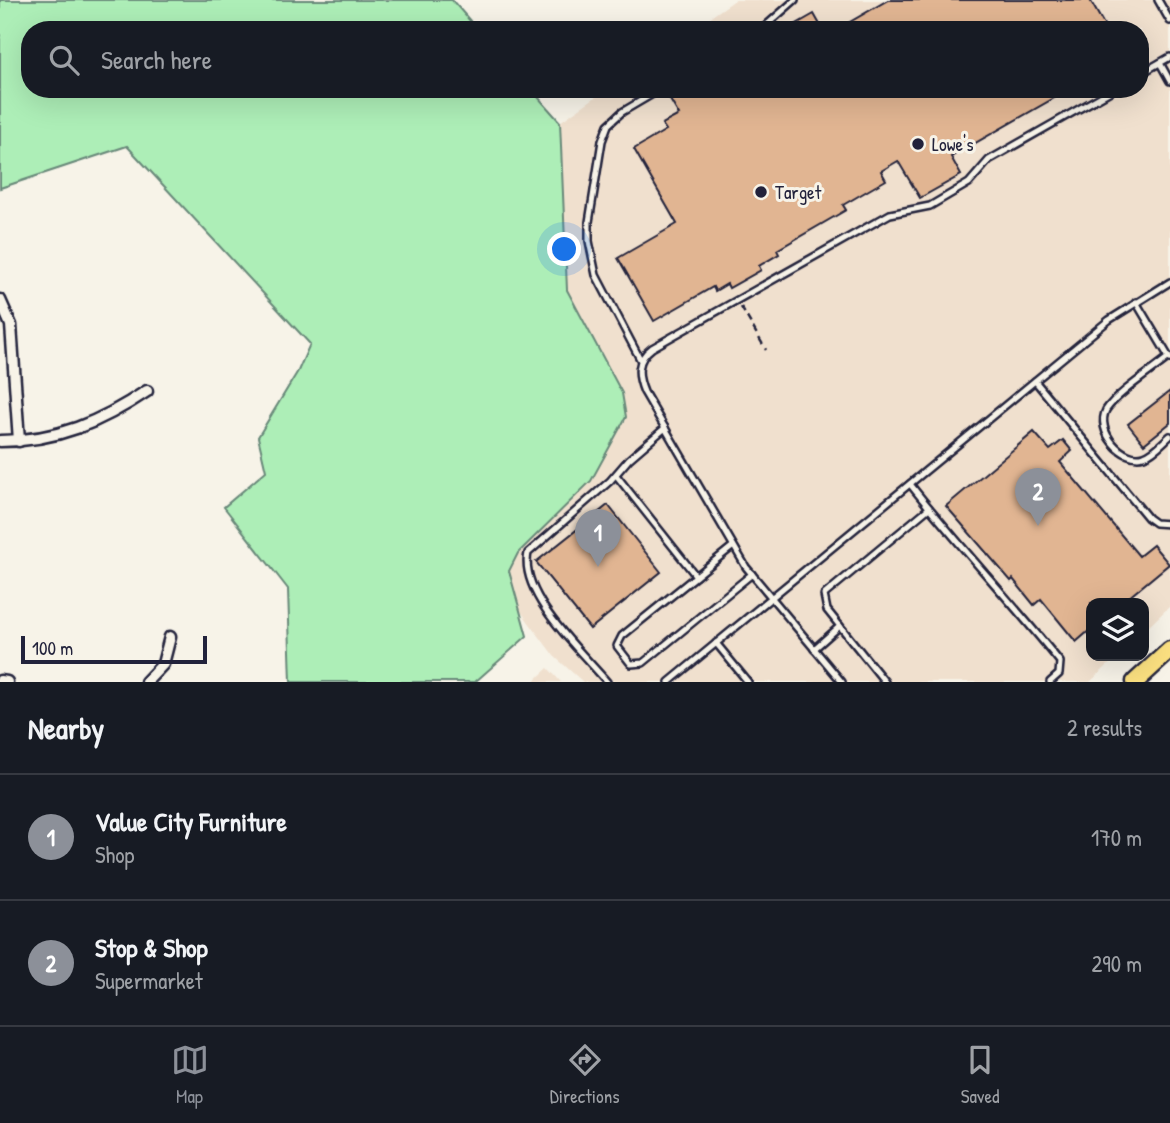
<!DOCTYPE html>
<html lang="en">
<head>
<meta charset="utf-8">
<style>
  :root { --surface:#171b24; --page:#242831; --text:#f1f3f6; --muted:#9ea1a6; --line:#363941; --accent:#8c9099 }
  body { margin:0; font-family:"Patrick Hand",sans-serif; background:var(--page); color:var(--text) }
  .controls { position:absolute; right:21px; bottom:21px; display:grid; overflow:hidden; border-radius:14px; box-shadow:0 7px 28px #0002 }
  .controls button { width:63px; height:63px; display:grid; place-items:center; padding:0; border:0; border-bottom:2px solid var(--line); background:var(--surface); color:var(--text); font:35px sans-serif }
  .scale { position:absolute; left:21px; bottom:18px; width:186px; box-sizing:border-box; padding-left:7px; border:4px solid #22223b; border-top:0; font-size:19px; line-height:24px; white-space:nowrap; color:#22223b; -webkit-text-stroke:5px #f7f3e8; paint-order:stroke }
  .you { position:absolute; left:565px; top:250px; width:24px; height:24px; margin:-18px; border:5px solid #fff; border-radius:50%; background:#1a73e8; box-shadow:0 0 0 10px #1a73e833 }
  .badge { display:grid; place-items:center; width:46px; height:46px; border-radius:50%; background:var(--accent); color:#fff; font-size:23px; font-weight:700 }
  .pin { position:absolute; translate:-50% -58px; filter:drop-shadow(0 2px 4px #0008) }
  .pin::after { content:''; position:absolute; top:37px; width:24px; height:21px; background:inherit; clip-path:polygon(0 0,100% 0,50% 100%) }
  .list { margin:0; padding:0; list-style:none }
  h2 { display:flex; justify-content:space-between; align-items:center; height:91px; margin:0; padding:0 28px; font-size:30px }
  h2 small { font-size:23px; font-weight:400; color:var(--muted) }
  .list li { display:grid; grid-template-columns:46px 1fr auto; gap:21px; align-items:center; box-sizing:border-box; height:126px; padding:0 28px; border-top:2px solid var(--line) }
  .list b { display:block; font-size:26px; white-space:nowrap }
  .list p { margin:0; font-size:23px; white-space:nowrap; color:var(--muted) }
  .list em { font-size:23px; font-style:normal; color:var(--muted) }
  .icon { flex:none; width:38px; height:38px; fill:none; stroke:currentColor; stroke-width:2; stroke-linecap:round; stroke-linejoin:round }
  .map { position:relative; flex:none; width:1170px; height:682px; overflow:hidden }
  .search { position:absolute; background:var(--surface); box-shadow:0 7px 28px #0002; left:21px; right:21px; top:21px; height:77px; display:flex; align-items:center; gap:18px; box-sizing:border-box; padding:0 24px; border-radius:28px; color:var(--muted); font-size:26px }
  .sheet { height:343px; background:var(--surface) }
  nav { display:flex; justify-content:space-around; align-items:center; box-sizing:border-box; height:98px; border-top:2px solid var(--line); background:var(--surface); font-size:19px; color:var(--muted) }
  nav a { display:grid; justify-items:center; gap:4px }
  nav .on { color:var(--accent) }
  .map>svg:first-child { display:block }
  .built { fill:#f0e0ce }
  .green { fill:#adeeb7; stroke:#688879; stroke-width:2 }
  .building { fill:#e1b592; stroke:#22223b; stroke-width:2 }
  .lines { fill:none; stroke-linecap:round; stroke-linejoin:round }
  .service-casing { stroke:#22223b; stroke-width:10 }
  .minor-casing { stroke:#22223b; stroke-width:15 }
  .trunk-casing { stroke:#22223b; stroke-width:21 }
  .path { stroke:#22223b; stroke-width:2.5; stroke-dasharray:7 5; stroke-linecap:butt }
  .service { stroke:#f7f3e8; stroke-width:5 }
  .minor { stroke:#f7f3e8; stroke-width:10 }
  .trunk { stroke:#fbe080; stroke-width:16 }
  .poi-dot { fill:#22223b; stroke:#f7f3e8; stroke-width:2.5 }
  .labels { text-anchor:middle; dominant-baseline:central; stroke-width:6; stroke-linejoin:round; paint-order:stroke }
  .poi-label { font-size:19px; fill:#22223b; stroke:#f7f3e8; text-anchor:start }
</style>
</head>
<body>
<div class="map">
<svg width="1170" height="682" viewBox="0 0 1170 682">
  <rect width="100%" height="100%" fill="#f7f3e8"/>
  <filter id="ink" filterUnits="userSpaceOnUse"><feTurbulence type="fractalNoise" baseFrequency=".0143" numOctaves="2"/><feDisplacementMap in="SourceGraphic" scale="14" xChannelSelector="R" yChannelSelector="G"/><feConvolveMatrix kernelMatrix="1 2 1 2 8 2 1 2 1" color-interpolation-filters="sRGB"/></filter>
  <g filter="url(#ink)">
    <g class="built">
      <path d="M735,0h435v606l-26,25v-28h-53v53h27l-28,26h-507l-29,-26 -67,-90 135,-173 -55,-103 -7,-168 47,-33h533v-59h-448z"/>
      <path d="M548,668l13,14h-28z"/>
    </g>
    <path class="green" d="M0,0h452l26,30h-448v59h501l29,33 7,168 55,103 4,24 -35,64 -73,72 -9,18 18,65 -52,46h-184l-3,-93 -64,-82 42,-36 -8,-34 40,-66 12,-27 -183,-198 -127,42z"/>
    <g class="building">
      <path d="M888,0h202l17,30h-271z"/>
      <path d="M814,14l9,16h-37z"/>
      <path d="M683,89h387l-119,68 10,18 -41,23 -22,-37 -17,10 5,9 -43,25 3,5 -69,40 2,4 -20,12 2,4 -32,18 -2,-4 -12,7 -2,-4 -59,34 -36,-63 59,-34 -43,-75 32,-19 -4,-6 17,-9 -10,-17z"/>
      <path d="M1170,391v32l-26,21 -16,-20z"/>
      <path d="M1034,432l16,18 13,-10 9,11 -12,11 79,94 14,-11 16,19 -47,39h-31v26l-15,13 -35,-43 -7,6 -21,-26 -2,2 -65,-75z"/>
      <path d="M608,505l53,67 -71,57 -54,-67z"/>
    </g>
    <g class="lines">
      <defs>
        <g id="service">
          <path d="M1158,0l12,21"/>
          <path d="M761,30l34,-30"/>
          <path d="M1160,63l10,18"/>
          <path d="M1140,74l30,-17"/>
          <path d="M1136,302l34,57"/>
          <path d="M1169,357c-16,13 -53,37 -63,53 -11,21 17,53 38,46 10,-3 19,-14 26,-20"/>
          <path d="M640,359l-44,-84 -7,-34v-19l13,-81 6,-16 14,-13 39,-23"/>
          <path d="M1035,381l113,137 7,5 15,1"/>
          <path d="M616,475l80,101"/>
          <path d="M910,484c48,61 101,117 150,178l-1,12 -9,8"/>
          <path d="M732,547l-110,89 -5,10 14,18 12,-1 109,-89"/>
          <path d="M716,643l32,39"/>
          <path d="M814,649l26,-23"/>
          <path d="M607,682c-26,-31 -88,-87 -79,-129l82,-72 19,-22 36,-31"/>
          <path d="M669,682l440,-362 61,-38"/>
          <path d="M842,682l-96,-115 -102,-175c-7,-17 -8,-32 8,-44l238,-134 40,-8 39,-23 20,-23 125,-71"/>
          <path d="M885,682l-58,-72 -3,-15 105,-87"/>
        </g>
        <g id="minor">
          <path d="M0,300l11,25 8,116"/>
          <path d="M0,441c57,0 101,-19 147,-50"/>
          <path d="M0,681l7,1"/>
          <path d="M146,682l17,-18 7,-27"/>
        </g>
        <path id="trunk" d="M1135,682l35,-32"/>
      </defs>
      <use href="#service" class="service-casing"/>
      <use href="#minor" class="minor-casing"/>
      <use href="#trunk" class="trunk-casing"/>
      <path class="path" d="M741,307l25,43"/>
      <use href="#service" class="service"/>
      <use href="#minor" class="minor"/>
      <use href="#trunk" class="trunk"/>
    </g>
  </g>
  <g class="poi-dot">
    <circle cx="918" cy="144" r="7"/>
    <circle cx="761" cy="192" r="7"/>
  </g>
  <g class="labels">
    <g class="poi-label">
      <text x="932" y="144">Lowe's</text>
      <text x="775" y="192">Target</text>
    </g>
  </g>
</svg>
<div class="controls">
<button><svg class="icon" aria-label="layers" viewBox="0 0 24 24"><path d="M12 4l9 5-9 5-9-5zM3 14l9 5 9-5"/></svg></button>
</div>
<div class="scale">100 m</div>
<div class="you"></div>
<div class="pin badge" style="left:598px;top:567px">1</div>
<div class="pin badge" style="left:1038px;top:526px">2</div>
<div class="search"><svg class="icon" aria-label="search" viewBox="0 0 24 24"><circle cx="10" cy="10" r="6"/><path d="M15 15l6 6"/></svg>Search here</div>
</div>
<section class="sheet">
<h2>Nearby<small>2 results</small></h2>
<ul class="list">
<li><span class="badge">1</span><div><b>Value City Furniture</b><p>Shop</p></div><em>170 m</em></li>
<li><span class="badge">2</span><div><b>Stop &amp; Shop</b><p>Supermarket</p></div><em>290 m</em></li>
</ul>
</section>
<nav>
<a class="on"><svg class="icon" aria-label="map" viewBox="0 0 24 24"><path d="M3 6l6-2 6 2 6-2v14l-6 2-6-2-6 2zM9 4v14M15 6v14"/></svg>Map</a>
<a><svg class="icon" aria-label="directions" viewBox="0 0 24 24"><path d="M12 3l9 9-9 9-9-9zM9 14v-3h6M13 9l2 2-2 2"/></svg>Directions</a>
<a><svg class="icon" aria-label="saved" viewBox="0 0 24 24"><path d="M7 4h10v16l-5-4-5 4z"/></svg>Saved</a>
</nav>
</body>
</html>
